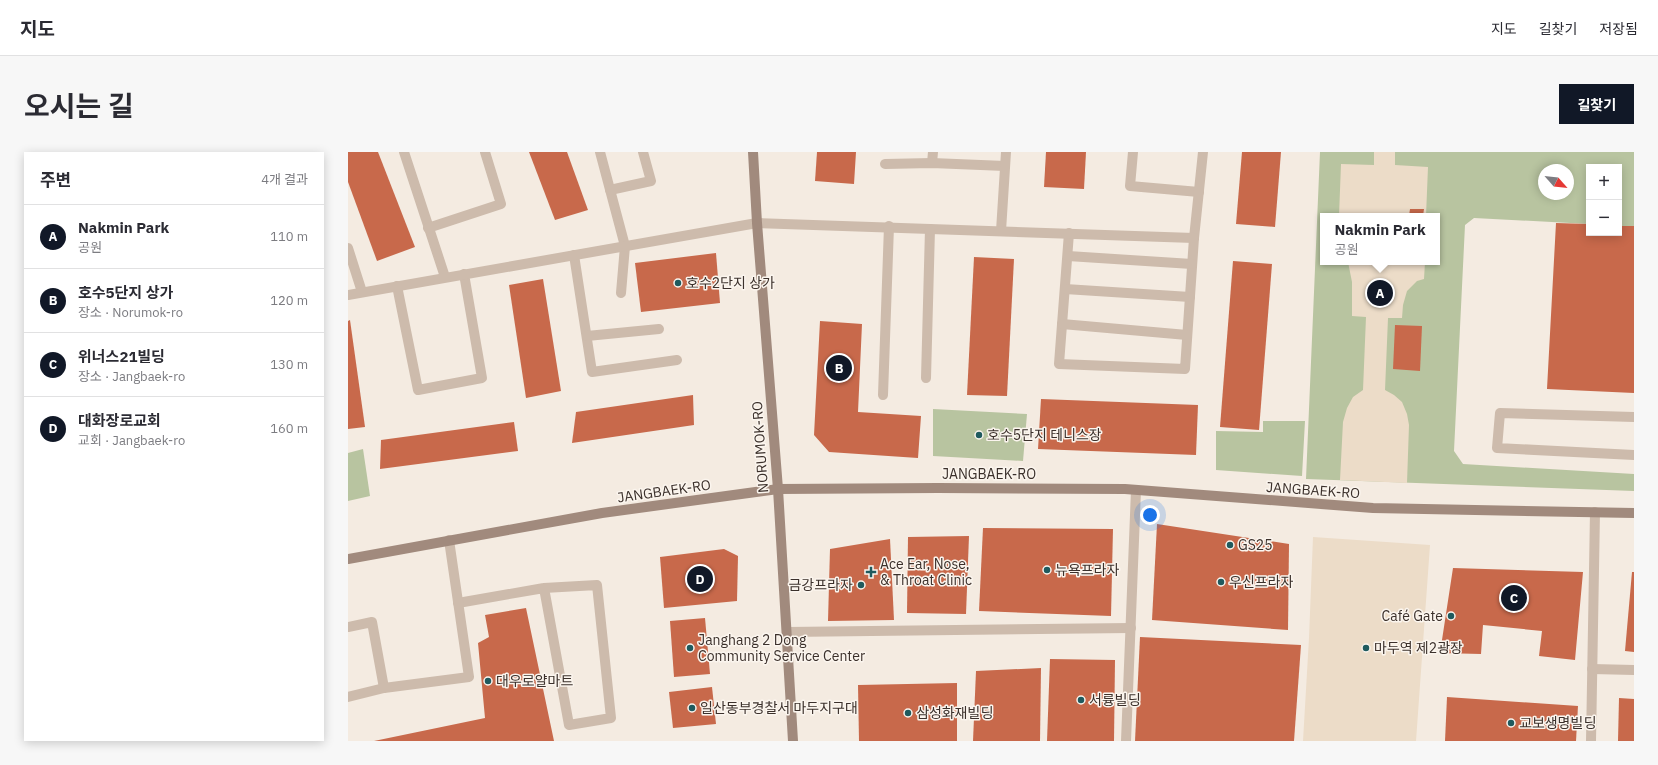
<!DOCTYPE html>
<html lang="ko">
<head>
<meta charset="utf-8">
<style>
  :root { --surface:#fff; --page:#f7f7f7; --text:#2b2b33; --muted:#7c7c81; --line:#e1e1e2; --accent:#111827 }
  body { margin:0; font-family:"IBM Plex Sans","Noto Sans KR",sans-serif; background:var(--page); color:var(--text) }
  .controls { position:absolute; right:12px; top:12px; display:grid; overflow:hidden; border-radius:0px; box-shadow:0 2px 10px #0003 }
  .controls button { width:36px; height:36px; display:grid; place-items:center; padding:0; border:0; border-bottom:1px solid var(--line); background:var(--surface); color:var(--text); font:20px sans-serif }
  .compass { position:absolute; left:1190px; top:12px; width:36px; height:36px; border-radius:50%; background:var(--surface); box-shadow:0 2px 10px #0003; rotate:117deg }
  .you { position:absolute; left:802px; top:363px; width:14px; height:14px; margin:-10px; border:3px solid #fff; border-radius:50%; background:#1a73e8; box-shadow:0 0 0 6px #1a73e833 }
  .badge { display:grid; place-items:center; width:26px; height:26px; border-radius:50%; background:var(--accent); color:#fff; font-size:13px; font-weight:700 }
  .pin { position:absolute; translate:-50% -50%; border:2px solid #fff; box-shadow:0 1px 4px #0006 }
  .popup { position:absolute; left:972px; top:61px; width:120px; height:52px; box-sizing:border-box; display:grid; place-content:center; border-radius:0px; background:var(--surface); filter:drop-shadow(0 1px 3px #0005); font-size:13px; white-space:nowrap; color:var(--muted) }
  .popup b { font-size:15px; color:var(--text) }
  .popup::after { content:''; position:absolute; left:50%; top:100%; margin-left:-8px; border:8px solid transparent; border-top-color:var(--surface) }
  .list { margin:0; padding:0; list-style:none }
  h2 { display:flex; justify-content:space-between; align-items:center; height:52px; margin:0; padding:0 16px; font-size:17px }
  h2 small { font-size:13px; font-weight:400; color:var(--muted) }
  .list li { display:grid; grid-template-columns:26px 1fr auto; gap:12px; align-items:center; box-sizing:border-box; height:64px; padding:0 16px; border-top:1px solid var(--line) }
  .list b { display:block; font-size:15px; white-space:nowrap }
  .list p { margin:0; font-size:13px; white-space:nowrap; color:var(--muted) }
  .list em { font-size:13px; font-style:normal; color:var(--muted) }
  .map { position:relative; flex:none; width:1286px; height:589px; overflow:hidden; border-radius:0px }
  header { display:flex; align-items:center; gap:24px; box-sizing:border-box; height:56px; padding:0 20px; background:var(--surface); border-bottom:1px solid var(--line) }
  header strong { font-size:19px }
  nav { display:flex; gap:22px; margin-inline-start:auto; font-size:14px }
  .intro { display:flex; align-items:center; justify-content:space-between; box-sizing:border-box; height:96px; padding:0 24px }
  h1 { margin:0; font-size:28px }
  .button { padding:10px 18px; border-radius:0px; background:var(--accent); color:#fff; font-size:14px; font-weight:700 }
  main { display:flex; gap:24px; padding:0 24px }
  aside { flex:1; background:var(--surface); border-radius:0px; box-shadow:0 2px 10px #0003 }
  .map>svg:first-child { display:block }
  .green { fill:#b8c4a0; fill-rule:evenodd }
  .plaza { fill:#ecdcc8 }
  .building { fill:#c8694b }
  .lines { fill:none; stroke-linecap:round; stroke-linejoin:round }
  .lane { stroke:#cdbbac; stroke-width:10 }
  .street { stroke:#cdbbac; stroke-width:10 }
  .secondary { stroke:#a18a7d; stroke-width:10 }
  .poi-dot { fill:#1f5a5e; stroke:#fbf5ee; stroke-width:1.5 }
  .labels { text-anchor:middle; dominant-baseline:central; stroke-width:3; stroke-linejoin:round; paint-order:stroke }
  .poi-label { font-size:14px; fill:#3b302b; stroke:#fbf5ee; text-anchor:start }
  .street-label { font-size:14px; fill:#3b302b; stroke:#fbf5ee }
</style>
</head>
<body>
<header>
<strong>지도</strong>
<nav><a>지도</a><a>길찾기</a><a>저장됨</a></nav>
</header>
<div class="intro"><h1>오시는 길</h1><a class="button">길찾기</a></div>
<main>
<aside>
<h2>주변<small>4개 결과</small></h2>
<ul class="list">
<li><span class="badge">A</span><div><b>Nakmin Park</b><p>공원</p></div><em>110 m</em></li>
<li><span class="badge">B</span><div><b>호수5단지 상가</b><p>장소 · Norumok-ro</p></div><em>120 m</em></li>
<li><span class="badge">C</span><div><b>위너스21빌딩</b><p>장소 · Jangbaek-ro</p></div><em>130 m</em></li>
<li><span class="badge">D</span><div><b>대화장로교회</b><p>교회 · Jangbaek-ro</p></div><em>160 m</em></li>
</ul>
</aside>
<div class="map">
<svg width="1286" height="589" viewBox="0 0 1286 589">
  <rect width="100%" height="100%" fill="#f4ebe1"/>
  <g class="green">
    <path d="M972,0h314v74h-15v-59h-30v57l-115,-6 -9,7 -11,226 9,13 171,10v17l-328,-12zM1196,18h24v24h-24zM975,64h114v46h-114z"/>
    <path d="M585,257l94,5 -4,47 -90,-5z"/>
    <path d="M915,269h42l-3,55 -86,-6v-39l47,1z"/>
    <path d="M15,297l7,47 -22,5v-48z"/>
  </g>
  <g class="plaza">
    <path d="M1026,0h21v13l33,2 -2,49h-87l2,-52 33,1z"/>
    <path d="M1000,110h77l-1,17 -7,2 -10,10 -4,14 -1,13h-14l-3,72 9,5 8,7 5,12 2,11 -2,58 -67,-3 3,-58 4,-14 6,-11 10,-7 3,-73 -14,-1v-34z"/>
    <path d="M965,385l117,8 -14,196h-113l6,-103z"/>
  </g>
  <g class="building">
    <path d="M0,0h30l37,95 -38,14 -29,-79z"/>
    <path d="M181,0h38l21,58 -33,10z"/>
    <path d="M469,0h39l-2,32 -39,-3z"/>
    <path d="M698,0h40l-2,37 -40,-2z"/>
    <path d="M894,0h39l-6,75 -39,-3z"/>
    <path d="M1062,57h14l-1,7h-14z"/>
    <path d="M1208,71l33,1v9h30v-7h15v167l-87,-4z"/>
    <path d="M368,101l4,50 -79,9 -6,-49z"/>
    <path d="M626,105l40,2 -7,137 -40,-1z"/>
    <path d="M885,109l39,3 -13,166 -39,-3z"/>
    <path d="M195,127l18,112 -35,7 -17,-113z"/>
    <path d="M2,168l15,107 -17,2v-108z"/>
    <path d="M472,169l42,3 -4,88 63,4 -3,42 -89,-6 -15,-17z"/>
    <path d="M1047,173l27,1 -2,45 -27,-2z"/>
    <path d="M345,243l1,30 -122,18 4,-31z"/>
    <path d="M693,247l157,6 -2,50 -158,-6z"/>
    <path d="M166,270l4,29 -138,18 1,-29z"/>
    <path d="M809,372l132,20 -1,86 -136,-10z"/>
    <path d="M635,376l130,1 -2,87 -132,-5z"/>
    <path d="M621,384l-3,78 -59,-1 1,-76z"/>
    <path d="M542,387l4,81 -66,1 2,-72z"/>
    <path d="M376,397l14,7 -1,45 -73,7 -4,-51z"/>
    <path d="M1105,416l130,4 -8,88 -36,-4 3,-25 -59,-6 -2,29 -41,-1z"/>
    <path d="M1284,420h2v80l-9,-1z"/>
    <path d="M178,456l28,133h-180l111,-23 -7,-75 11,-6 -4,-22z"/>
    <path d="M357,466l5,56 -36,3 -4,-56z"/>
    <path d="M792,485l161,8 -7,96h-159z"/>
    <path d="M702,507l65,1 -1,81h-67z"/>
    <path d="M693,516l-1,73h-67l3,-70z"/>
    <path d="M609,531v58h-98l-1,-56z"/>
    <path d="M364,535l4,37 -43,4 -4,-36z"/>
    <path d="M1099,545l131,9 -2,35h-131z"/>
    <path d="M1271,546l15,1v42h-16z"/>
  </g>
  <g class="lines">
    <g class="lane">
      <path d="M56,0l41,125"/>
      <path d="M252,0l25,94 -4,47"/>
      <path d="M785,0l-3,34 69,6"/>
      <path d="M584,11l1,-11"/>
      <path d="M537,12l47,-1 73,3"/>
      <path d="M262,38l41,-9 -8,-29"/>
      <path d="M80,76l73,-24 -16,-52"/>
      <path d="M653,79l5,-79"/>
      <path d="M721,81l-10,131 126,5 9,-131 9,-86"/>
      <path d="M0,96l14,44"/>
      <path d="M226,103l18,117 85,-12"/>
      <path d="M720,104l124,8"/>
      <path d="M49,134l21,104 64,-12 -18,-104"/>
      <path d="M717,137l125,8"/>
      <path d="M0,143l409,-72 437,15"/>
      <path d="M714,172l125,11"/>
      <path d="M239,184l72,-7"/>
      <path d="M578,226l4,-149"/>
      <path d="M535,243l6,-169"/>
      <path d="M1286,265l-134,-4 -3,35 137,7"/>
      <path d="M110,451l86,-15 53,-3 14,133 -42,7 -25,-137"/>
      <path d="M0,475l24,-5 12,66"/>
      <path d="M0,545l36,-9 85,-11 -20,-137"/>
    </g>
    <g class="street">
      <path d="M439,480l344,-4"/>
      <path d="M1244,517l42,1"/>
      <path d="M778,589l10,-251"/>
      <path d="M1243,589l4,-229"/>
    </g>
    <g class="secondary">
      <path d="M405,0l4,71 21,266 15,252"/>
      <path d="M0,407l254,-46 176,-24 160,-1 187,1 248,19 261,5"/>
    </g>
  </g>
  <g class="poi-dot">
    <circle cx="330" cy="131" r="4"/>
    <circle cx="631" cy="283" r="4"/>
    <circle cx="882" cy="393" r="4"/>
    <circle cx="699" cy="418" r="4"/>
    <path d="M521 414h4v4h4v4h-4v4h-4v-4h-4v-4h4z"/>
    <circle cx="873" cy="430" r="4"/>
    <circle cx="513" cy="433" r="4"/>
    <circle cx="1103" cy="464" r="4"/>
    <circle cx="342" cy="496" r="4"/>
    <circle cx="1018" cy="496" r="4"/>
    <circle cx="140" cy="529" r="4"/>
    <circle cx="733" cy="548" r="4"/>
    <circle cx="344" cy="556" r="4"/>
    <circle cx="560" cy="561" r="4"/>
    <circle cx="1163" cy="571" r="4"/>
  </g>
  <g class="labels">
    <g class="poi-label">
      <text x="338" y="131">호수2단지 상가</text>
      <text x="639" y="283">호수5단지 테니스장</text>
      <text x="890" y="393">GS25</text>
      <text x="532" y="412">Ace Ear, Nose,<tspan x="532" dy="16">&amp; Throat Clinic</tspan></text>
      <text x="707" y="418">뉴욕프라자</text>
      <text x="881" y="430">우신프라자</text>
      <text x="505" y="433" text-anchor="end">금강프라자</text>
      <text x="1095" y="464" text-anchor="end">Café Gate</text>
      <text x="350" y="488">Janghang 2 Dong<tspan x="350" dy="16">Community Service Center</tspan></text>
      <text x="1026" y="496">마두역 제2광장</text>
      <text x="148" y="529">대우로얄마트</text>
      <text x="741" y="548">서륭빌딩</text>
      <text x="352" y="556">일산동부경찰서 마두지구대</text>
      <text x="568" y="561">삼성화재빌딩</text>
      <text x="1171" y="571">교보생명빌딩</text>
    </g>
    <g class="street-label">
      <text transform="translate(412 295) rotate(-94)">NORUMOK-RO</text>
      <text x="641" y="322">JANGBAEK-RO</text>
      <text transform="translate(965 338) rotate(4)">JANGBAEK-RO</text>
      <text transform="translate(316 339) rotate(-8)">JANGBAEK-RO</text>
    </g>
  </g>
</svg>
<div class="controls">
<button>+</button>
<button>−</button>
</div>
<svg class="compass" viewBox="-18 -18 36 36"><path d="M0-13l5 13h-10z" fill="#e53935"/><path d="M0 13l5-13h-10z" fill="#7c7c81"/></svg>
<div class="you"></div>
<div class="pin badge" style="left:1032px;top:141px">A</div>
<div class="popup"><b>Nakmin Park</b>공원</div>
<div class="pin badge" style="left:491px;top:216px">B</div>
<div class="pin badge" style="left:1166px;top:446px">C</div>
<div class="pin badge" style="left:352px;top:427px">D</div>
</div>
</main>
</body>
</html>
